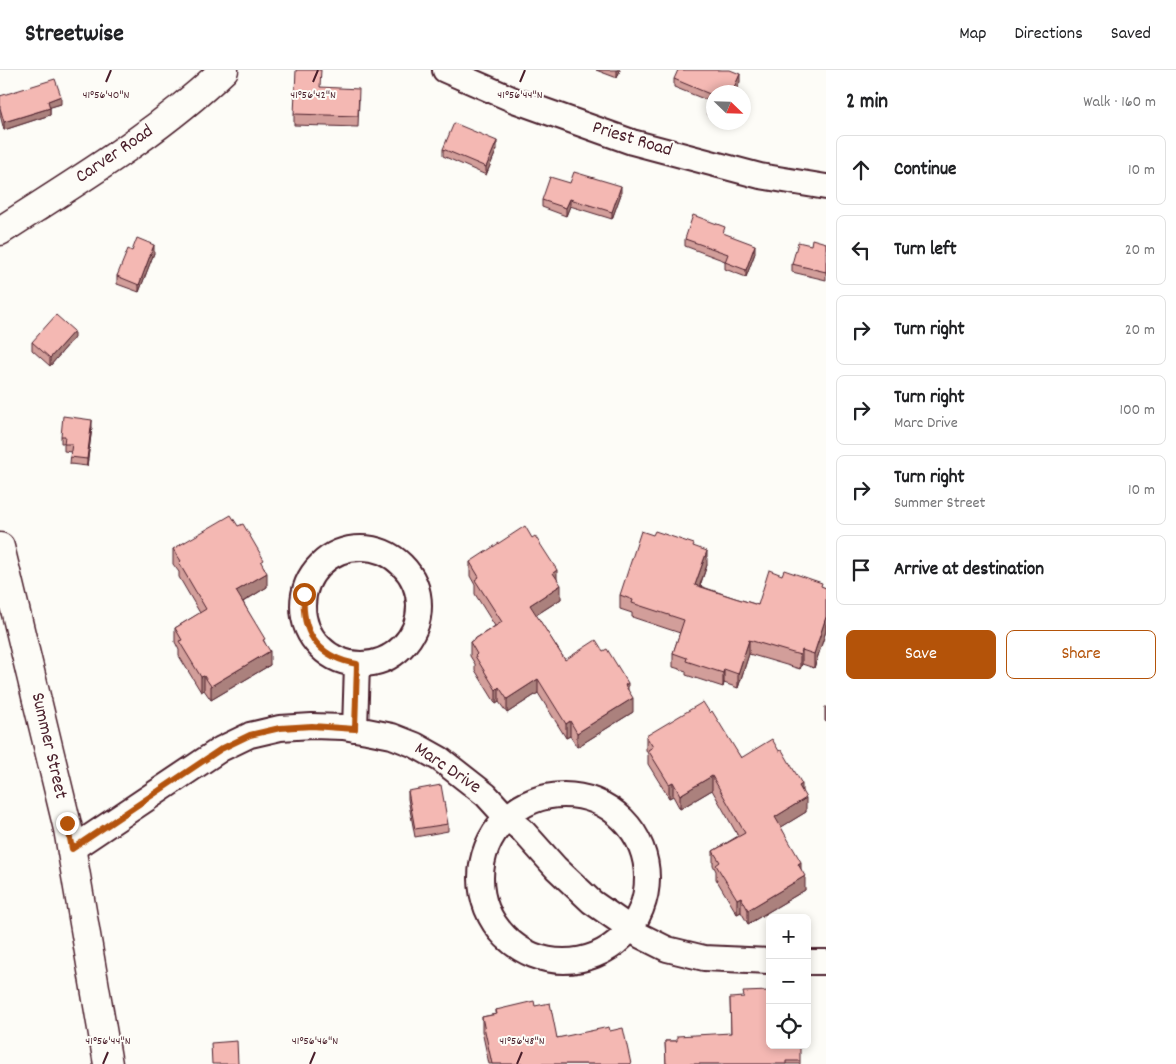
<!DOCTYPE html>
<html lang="en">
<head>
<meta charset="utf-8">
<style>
  :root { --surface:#fff; --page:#f6f6f6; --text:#202124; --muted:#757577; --line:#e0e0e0; --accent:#b45309 }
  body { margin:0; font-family:Dekko,sans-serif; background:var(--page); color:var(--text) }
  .controls { position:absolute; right:15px; bottom:15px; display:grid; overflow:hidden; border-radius:8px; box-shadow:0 2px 8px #0003 }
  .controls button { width:45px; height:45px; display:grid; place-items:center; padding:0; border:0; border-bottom:1px solid var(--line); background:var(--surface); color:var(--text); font:25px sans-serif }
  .compass { position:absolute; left:706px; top:15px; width:45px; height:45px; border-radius:50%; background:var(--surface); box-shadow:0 2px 8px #0003; rotate:113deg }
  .stop { position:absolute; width:15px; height:15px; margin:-11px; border:4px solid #b45309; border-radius:50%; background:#fff }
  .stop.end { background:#b45309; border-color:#fff; box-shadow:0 1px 5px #0008 }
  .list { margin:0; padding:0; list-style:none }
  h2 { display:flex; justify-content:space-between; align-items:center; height:65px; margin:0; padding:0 20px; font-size:21px }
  h2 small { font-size:16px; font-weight:400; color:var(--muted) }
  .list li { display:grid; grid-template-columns:32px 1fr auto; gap:15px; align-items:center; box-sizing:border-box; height:70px; margin:0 10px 10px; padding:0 10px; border:1px solid var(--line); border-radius:8px }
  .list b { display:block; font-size:19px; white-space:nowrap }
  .list p { margin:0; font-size:16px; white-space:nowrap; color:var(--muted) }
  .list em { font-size:16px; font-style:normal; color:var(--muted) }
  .actions { display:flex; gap:10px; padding:15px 20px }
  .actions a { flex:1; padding:11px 0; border:1px solid var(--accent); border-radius:8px; text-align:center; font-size:18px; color:var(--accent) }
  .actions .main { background:var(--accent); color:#fff }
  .icon { flex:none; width:28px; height:28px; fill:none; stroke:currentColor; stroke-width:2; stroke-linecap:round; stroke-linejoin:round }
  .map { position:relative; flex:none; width:826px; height:994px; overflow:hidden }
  header { display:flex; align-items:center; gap:30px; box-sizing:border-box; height:70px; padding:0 25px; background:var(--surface); border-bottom:1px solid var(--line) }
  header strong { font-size:24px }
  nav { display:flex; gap:28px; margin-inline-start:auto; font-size:18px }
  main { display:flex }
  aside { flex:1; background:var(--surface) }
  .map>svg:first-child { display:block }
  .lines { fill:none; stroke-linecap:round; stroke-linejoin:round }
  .street-casing { stroke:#4a1f2b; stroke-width:28 }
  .secondary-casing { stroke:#4a1f2b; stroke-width:31 }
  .street { stroke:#fdfcf7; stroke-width:24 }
  .secondary { stroke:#fdfcf7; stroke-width:28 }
  .wall { fill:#d29e9a; stroke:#4a1f2b }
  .shaded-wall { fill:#ab817d; stroke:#4a1f2b }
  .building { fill:#f4b8b3; stroke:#4a1f2b }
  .route { stroke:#b45309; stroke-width:6 }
  .ticks { fill:none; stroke:#4a1f2b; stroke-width:2 }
  .labels { text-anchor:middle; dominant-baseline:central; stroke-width:4; stroke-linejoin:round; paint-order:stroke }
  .street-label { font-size:19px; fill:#4a1f2b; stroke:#fdfcf7 }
  .ticks-label { font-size:12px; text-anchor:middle; fill:#4a1f2b; stroke:#fdfcf7; stroke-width:4; stroke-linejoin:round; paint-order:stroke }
</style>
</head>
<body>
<header>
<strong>Streetwise</strong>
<nav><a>Map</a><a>Directions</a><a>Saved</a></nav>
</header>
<main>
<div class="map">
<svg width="826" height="994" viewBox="0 0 826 994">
  <rect width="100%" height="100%" fill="#fdfcf7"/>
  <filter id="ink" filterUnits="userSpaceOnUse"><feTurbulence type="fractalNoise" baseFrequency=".02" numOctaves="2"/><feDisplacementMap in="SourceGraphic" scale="10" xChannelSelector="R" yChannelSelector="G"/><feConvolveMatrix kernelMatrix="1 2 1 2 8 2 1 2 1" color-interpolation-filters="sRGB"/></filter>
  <g filter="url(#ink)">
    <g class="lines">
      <defs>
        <g id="street">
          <path d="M445,0l69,30 118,42 128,34 66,11"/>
          <circle cx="361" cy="536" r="58"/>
          <path d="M355,659l2,-65"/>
          <circle cx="564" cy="808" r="83"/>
          <path d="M72,779l149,-100 29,-14 30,-7 32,-2 31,1 24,4 25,5 23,9 25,14 46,36 21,23 15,12 34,38 36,34 49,34 26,13 37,9 66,3"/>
          <path d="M807,892h19"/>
        </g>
        <g id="secondary">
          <path d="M0,161c77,-50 157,-97 224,-161"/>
          <path d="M0,477l68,282 40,235"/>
        </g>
      </defs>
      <use href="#street" class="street-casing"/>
      <use href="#secondary" class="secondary-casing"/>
      <use href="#street" class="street"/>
      <use href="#secondary" class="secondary"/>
    </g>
    <g class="wall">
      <path d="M596,0h24l-3,8z"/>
      <path d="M674,9l66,3 -26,10v25l-7,-2v-8l2,-6 -35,-14z"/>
      <path d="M320,17l39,13 -1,27 -64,-2v-11z"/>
      <path d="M0,26l61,8 -11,3v8l-46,15 -4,-15z"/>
      <path d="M443,79h54l-11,26 -43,-19z"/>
      <path d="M570,113l51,11 -9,25 -42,-13 -4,10 -24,-9v-7z"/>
      <path d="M725,164l30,19 -9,24 -21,-8v-8l-40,-15v-7z"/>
      <path d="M826,173v37l-34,-8v-8l19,-19z"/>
      <path d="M132,181l22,2 -15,39 -22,-8v-8z"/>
      <path d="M74,268l-24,28 -18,-16v-8z"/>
      <path d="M92,357l-5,39 -17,-2 1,-12 -7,-1v-8h-3v-7z"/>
      <path d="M694,477l13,18 -7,21 35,12 23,7 24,-30 44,13v43l-12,37 -12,-4 -2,5 -51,-15 -11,34 -14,-5 -1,4 -37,-12v-4l-13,-4v-14l7,-20 -48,-16v-4l-12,-4v-14z"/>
      <path d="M173,479l91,18 3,20 -24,15 22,41 5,22 -59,35 -7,-10 -3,2 -22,-36v-6l-4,-8v-14l25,-15 -21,-36v-5l-6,-8z"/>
      <path d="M470,492l87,17 4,20 -25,16 29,45 68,52 -56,35 -7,-11 -4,2 -28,-45 -31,20 -8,-11 -3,2 -21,-34v-6l-5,-8v-14l25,-16 -20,-32v-9l-5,-9z"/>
      <path d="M825,637h1v15l-1,-1z"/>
      <path d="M710,643l31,45 61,34 4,20 -25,15 20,43 4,20 -57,34 -7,-12 -4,2 -21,-35v-8l-3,-6v-14l25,-15 -26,-46 -32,19 -7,-13 -4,2 -21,-34v-10l-2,-4v-14z"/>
      <path d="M408,721l40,33v7l-33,6 -7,-38z"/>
      <path d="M730,928l70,63v3h-134l-1,-23h12l54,-8z"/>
      <path d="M535,936l22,32 53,-7 21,33h-142l-7,-33v-14l14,-3v-4z"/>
    </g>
    <g class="shaded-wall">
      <path d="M617,0h3l-3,8z"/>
      <path d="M740,4v8l-5,10h-3z"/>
      <path d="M61,26v8l-13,4v-7z"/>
      <path d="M50,38v7l-46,15v-8z"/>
      <path d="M497,71v8l-11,26v-8z"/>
      <path d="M621,116v8l-9,25v-7z"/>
      <path d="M570,129v7l-4,10v-8z"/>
      <path d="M154,175v8l-15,39v-7z"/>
      <path d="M755,175v8l-9,24v-7z"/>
      <path d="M74,261v7l-24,28v-8z"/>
      <path d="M92,350v7l-5,39v-7z"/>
      <path d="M707,481v14l-12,34v-14z"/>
      <path d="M557,500v14l-4,-11z"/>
      <path d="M267,503v14l-31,19v-15z"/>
      <path d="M561,515v14l-31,20v-14z"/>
      <path d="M826,547v14l-12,37v-14z"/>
      <path d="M749,570v14l-11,34v-14z"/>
      <path d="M802,580v14l-2,5v-14z"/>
      <path d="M270,581v14l-59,35v-14z"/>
      <path d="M724,599v14l-1,4v-14z"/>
      <path d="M204,606v14l-3,2v-15z"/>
      <path d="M538,609v14l-31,20v-14z"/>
      <path d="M628,613v15l-3,-13z"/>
      <path d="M499,617v15l-3,2v-14z"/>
      <path d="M633,628v14l-56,35v-14z"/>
      <path d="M570,651v15l-4,2v-14z"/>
      <path d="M712,706v14l-32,19v-14z"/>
      <path d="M673,712v14l-4,2v-14z"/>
      <path d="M802,714v14l-3,-12z"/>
      <path d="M806,728v14l-31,19v-14z"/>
      <path d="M801,792v14l-3,-12z"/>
      <path d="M805,806v14l-57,34v-14z"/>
      <path d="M741,827v15l-4,2v-15z"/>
    </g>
    <g class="building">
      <path d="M296,0h25l-1,17 39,2 -1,27 -64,-2z"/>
      <path d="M678,0h52l10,4 -8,18h-18v18l-7,-3 5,-12 -38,-16z"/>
      <path d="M55,9l6,17 -13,5 2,7 -46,14 -4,-14v-12z"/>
      <path d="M454,53l43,18 -11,26 -43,-18z"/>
      <path d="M574,102l47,14 -9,26 -42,-13 -4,9 -24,-8 8,-23 20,6z"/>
      <path d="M693,145l32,12 -2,6 32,12 -9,25 -21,-8 3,-8 -43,-15z"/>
      <path d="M137,168l17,7 -15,40 -22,-9 11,-27 4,2z"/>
      <path d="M812,169l14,4v29l-34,-8 6,-22 13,3z"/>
      <path d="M56,245l18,16 -24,27 -18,-16z"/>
      <path d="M63,346l29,4 -5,39 -17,-2 2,-13h-8l1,-8h-4z"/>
      <path d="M231,445l7,11 5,-2 21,36 -3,2 6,11 -31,18 29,48 -2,1 7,11 -59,35 -7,-10 -3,1 -22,-36 3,-1 -7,-12 31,-19 -27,-46 2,-2 -8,-12z"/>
      <path d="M525,456l7,12 3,-2 22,34 -4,3 8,12 -31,20 35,55 31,-20 7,11 4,-2 21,34 -3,2 8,13 -56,35 -7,-12 -4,3 -28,-45 -31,20 -8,-12 -3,3 -21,-34 2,-2 -7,-12 32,-20 -27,-42 4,-3 -9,-15z"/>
      <path d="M641,461l12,4 2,-4 39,13 -1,2 14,5 -12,34 40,13 23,7 11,-35 13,5 2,-5 38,13 -1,3 5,2v29l-12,37 -12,-4 -2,5 -51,-15 -11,34 -14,-5 -1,4 -37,-12 1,-3 -14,-5 11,-33 -52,-17 1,-3 -13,-5z"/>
      <path d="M703,632l7,11 2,-2 29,47 31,-19 7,12 3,-1 20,34 -3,2 7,12 -31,19 26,45 -3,2 7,12 -57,34 -7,-13 -4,2 -21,-34 4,-3 -7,-11 32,-18 -33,-57 -32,19 -7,-13 -4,2 -21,-34 5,-3 -7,-11z"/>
      <path d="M441,715l7,39 -33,5 -7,-38z"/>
      <path d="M770,921v54h30v16h-14v3h-120l-1,-23h12v-5l54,-3 -1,-35 14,-1 -1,-5z"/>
      <path d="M534,931l1,5 15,-3 7,35 52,-11 1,4 13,-3 8,36h-139l-10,-47 15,-3 -1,-4z"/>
      <path d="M237,971l1,23h-26l-1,-21z"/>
    </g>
  </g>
  <g class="lines" filter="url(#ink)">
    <path class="route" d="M67,753l5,26 149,-100 29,-14 30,-7 32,-2 43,3 2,-65c-39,-7 -56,-31 -53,-70"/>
  </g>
  <path class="ticks" d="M106,12l5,-12M313,12l5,-12M520,12l5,-12M103,994l5,-12M310,994l5,-12M517,994l5,-12"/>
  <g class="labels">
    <g class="street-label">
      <text transform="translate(632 70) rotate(17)">Priest Road</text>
      <text transform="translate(115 85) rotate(-34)">Carver Road</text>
      <text transform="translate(48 676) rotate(77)">Summer Street</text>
      <text transform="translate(447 699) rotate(34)">Marc Drive</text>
    </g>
  </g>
  <g class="ticks-label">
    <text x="106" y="28">41°56'40"N</text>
    <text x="313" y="28">41°56'42"N</text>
    <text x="520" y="28">41°56'44"N</text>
    <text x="108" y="974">41°56'44"N</text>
    <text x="315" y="974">41°56'46"N</text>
    <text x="522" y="974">41°56'48"N</text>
  </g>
</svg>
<div class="controls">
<button>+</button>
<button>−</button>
<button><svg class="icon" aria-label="locate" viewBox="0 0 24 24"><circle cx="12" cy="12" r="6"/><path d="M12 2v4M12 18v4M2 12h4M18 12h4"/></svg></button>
</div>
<svg class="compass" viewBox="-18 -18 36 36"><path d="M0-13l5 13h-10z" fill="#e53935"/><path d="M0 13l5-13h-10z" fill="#757577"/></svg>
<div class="stop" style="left:304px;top:524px"></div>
<div class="stop end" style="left:67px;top:753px"></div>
</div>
<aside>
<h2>2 min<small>Walk · 160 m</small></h2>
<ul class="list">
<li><svg class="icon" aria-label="ahead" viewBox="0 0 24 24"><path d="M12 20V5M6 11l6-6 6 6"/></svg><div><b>Continue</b></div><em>10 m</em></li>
<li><svg class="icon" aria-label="left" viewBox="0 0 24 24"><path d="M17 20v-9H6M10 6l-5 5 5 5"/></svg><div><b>Turn left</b></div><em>20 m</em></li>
<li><svg class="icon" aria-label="right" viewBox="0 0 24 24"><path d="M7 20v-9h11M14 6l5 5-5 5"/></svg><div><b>Turn right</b></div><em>20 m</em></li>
<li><svg class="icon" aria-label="right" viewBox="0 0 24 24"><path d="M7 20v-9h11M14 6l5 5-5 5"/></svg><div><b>Turn right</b><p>Marc Drive</p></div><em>100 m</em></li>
<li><svg class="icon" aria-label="right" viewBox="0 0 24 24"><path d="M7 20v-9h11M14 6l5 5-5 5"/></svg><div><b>Turn right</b><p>Summer Street</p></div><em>10 m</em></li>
<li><svg class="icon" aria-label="arrive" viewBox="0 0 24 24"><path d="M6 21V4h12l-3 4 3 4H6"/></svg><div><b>Arrive at destination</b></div></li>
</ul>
<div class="actions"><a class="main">Save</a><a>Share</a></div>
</aside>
</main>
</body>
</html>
